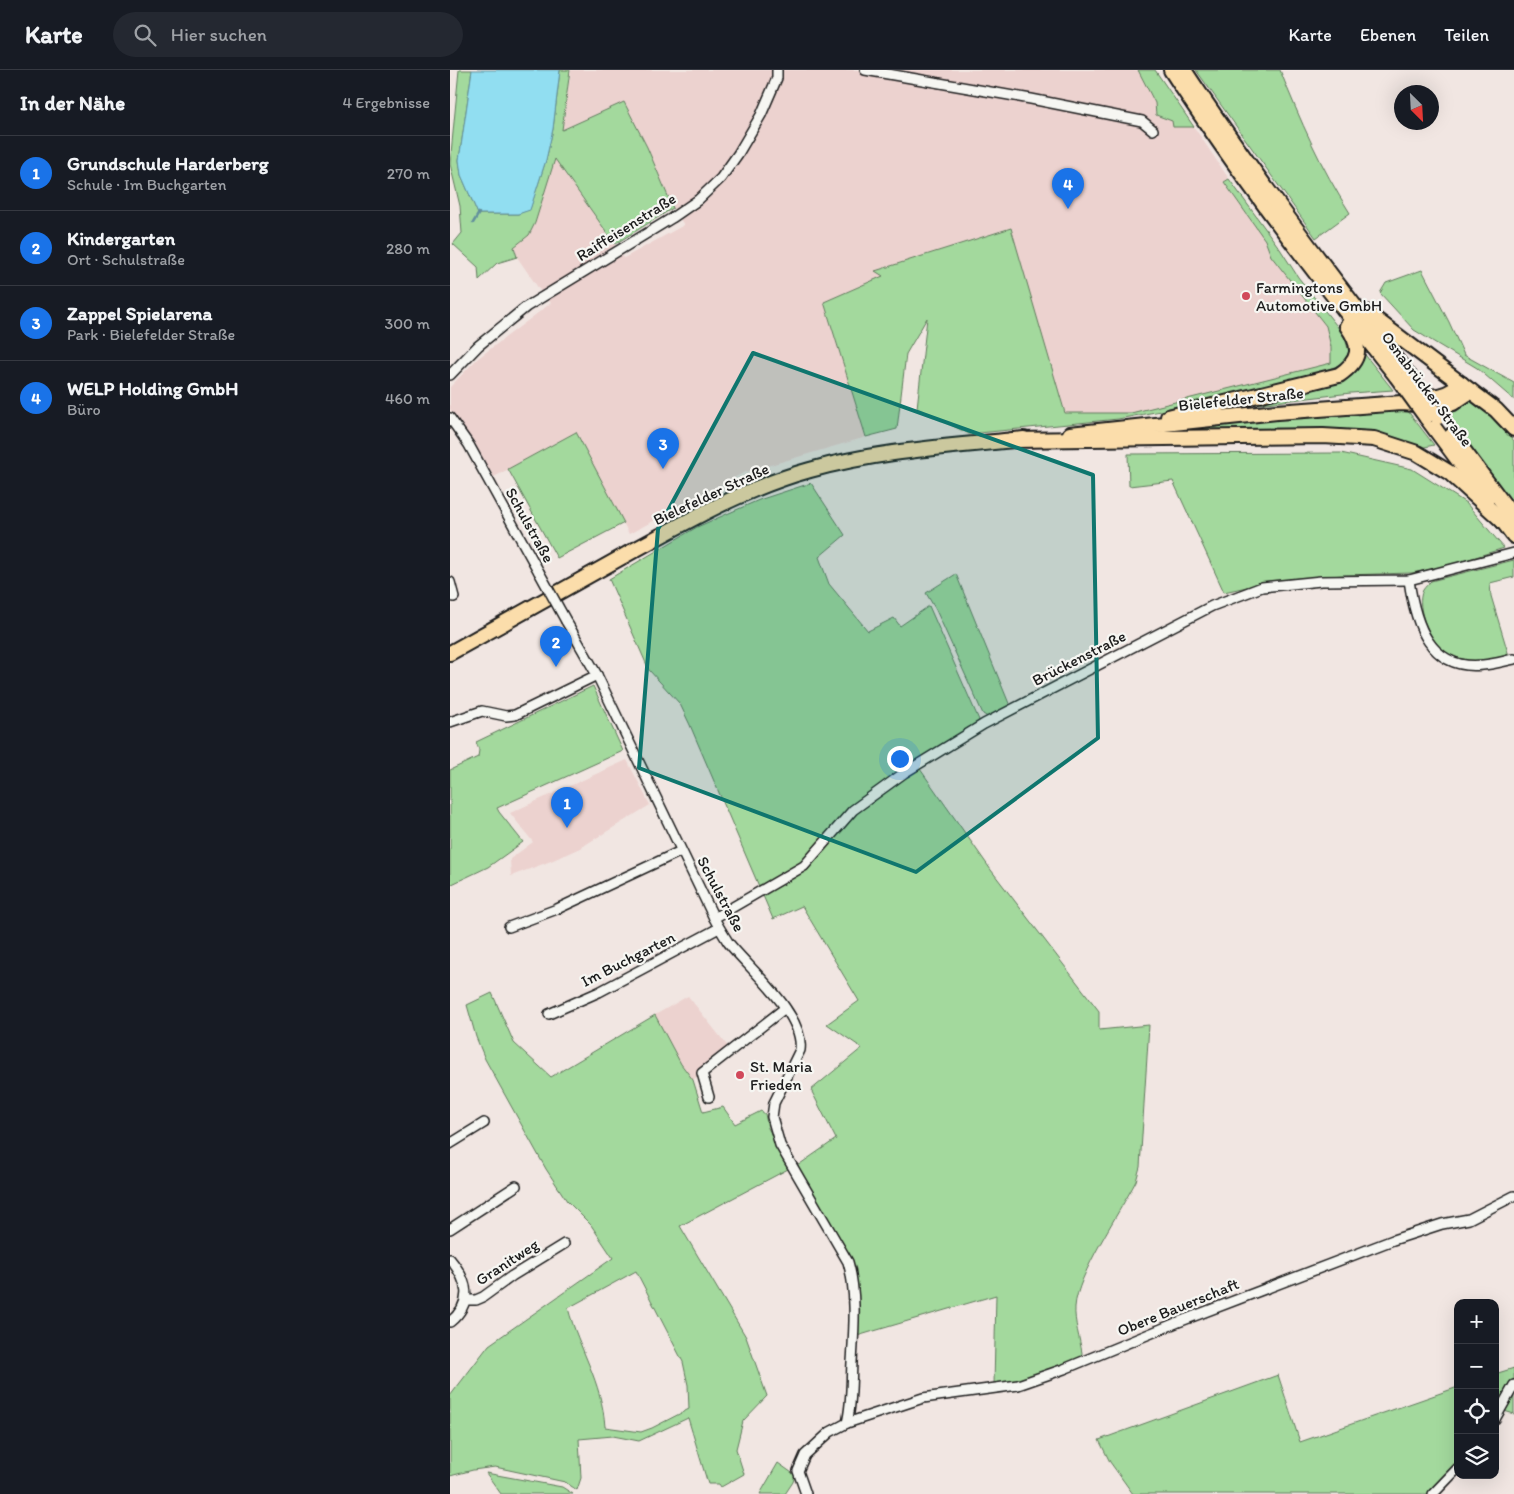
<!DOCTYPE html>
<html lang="de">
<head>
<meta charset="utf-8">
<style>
  :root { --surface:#171b24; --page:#242831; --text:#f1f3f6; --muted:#9ea1a6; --line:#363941; --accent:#1a73e8 }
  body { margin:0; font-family:Itim,sans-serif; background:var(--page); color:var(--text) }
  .controls { position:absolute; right:15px; bottom:15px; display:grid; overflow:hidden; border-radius:10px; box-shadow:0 5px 20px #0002 }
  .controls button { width:45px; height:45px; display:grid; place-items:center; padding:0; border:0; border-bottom:1px solid var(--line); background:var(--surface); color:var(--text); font:25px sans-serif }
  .compass { position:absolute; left:944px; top:15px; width:45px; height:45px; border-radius:50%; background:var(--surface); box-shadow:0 5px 20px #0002; rotate:156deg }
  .you { position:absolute; left:449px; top:688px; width:18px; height:18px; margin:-12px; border:4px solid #fff; border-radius:50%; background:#1a73e8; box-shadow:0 0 0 8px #1a73e833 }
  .badge { display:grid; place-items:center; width:32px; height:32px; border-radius:50%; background:var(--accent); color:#fff; font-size:16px; font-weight:700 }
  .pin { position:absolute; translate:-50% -41px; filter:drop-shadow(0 1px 2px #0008) }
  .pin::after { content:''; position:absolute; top:26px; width:18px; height:15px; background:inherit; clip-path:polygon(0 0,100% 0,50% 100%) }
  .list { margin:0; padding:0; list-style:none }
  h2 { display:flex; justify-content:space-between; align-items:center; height:65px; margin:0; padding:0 20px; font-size:21px }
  h2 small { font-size:16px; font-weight:400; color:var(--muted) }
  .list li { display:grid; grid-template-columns:32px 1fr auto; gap:15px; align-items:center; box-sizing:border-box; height:75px; padding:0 20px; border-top:1px solid var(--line) }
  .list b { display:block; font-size:19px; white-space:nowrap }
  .list p { margin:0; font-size:16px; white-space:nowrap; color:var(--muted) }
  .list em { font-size:16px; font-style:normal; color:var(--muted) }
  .icon { flex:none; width:28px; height:28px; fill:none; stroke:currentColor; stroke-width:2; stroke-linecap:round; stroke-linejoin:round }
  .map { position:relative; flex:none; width:1064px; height:1424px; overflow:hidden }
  header { display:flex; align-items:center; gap:30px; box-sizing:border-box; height:70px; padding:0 25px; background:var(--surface); border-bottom:1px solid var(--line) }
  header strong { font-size:24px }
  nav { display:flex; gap:28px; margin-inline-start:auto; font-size:18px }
  .search { width:350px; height:45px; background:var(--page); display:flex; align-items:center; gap:12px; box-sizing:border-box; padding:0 18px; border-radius:28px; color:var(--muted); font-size:19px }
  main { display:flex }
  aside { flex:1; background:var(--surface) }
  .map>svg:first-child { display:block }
  .built { fill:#ecd2cf }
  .green { fill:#a3d99d; stroke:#607a5c; fill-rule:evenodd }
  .water { fill:#91def1; stroke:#62909c }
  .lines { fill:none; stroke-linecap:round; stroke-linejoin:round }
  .stream { stroke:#62909c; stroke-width:2.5 }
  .minor-casing { stroke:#1c1c1c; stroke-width:12 }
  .primary-casing { stroke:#1c1c1c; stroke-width:18 }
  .trunk-casing { stroke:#1c1c1c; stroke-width:18 }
  .minor { stroke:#f6f6f2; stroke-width:9 }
  .primary { stroke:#fbddab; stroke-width:14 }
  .trunk { stroke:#fbddab; stroke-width:14 }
  .minor-bridge-casing { stroke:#1c1c1c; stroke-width:12; stroke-linecap:butt }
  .trunk-bridge-casing { stroke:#1c1c1c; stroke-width:18; stroke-linecap:butt }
  .minor-bridge { stroke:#f6f6f2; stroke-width:9 }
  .trunk-bridge { stroke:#fbddab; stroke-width:14 }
  .marked { fill:#0f766e; fill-opacity:0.2; stroke:#0f766e; stroke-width:4; stroke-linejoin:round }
  .poi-dot { fill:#d1495b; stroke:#f6f6f2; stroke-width:2 }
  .labels { text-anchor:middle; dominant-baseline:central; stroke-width:4.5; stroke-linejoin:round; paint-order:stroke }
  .street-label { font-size:16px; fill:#1c1c1c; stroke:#f6f6f2 }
  .poi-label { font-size:16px; fill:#1c1c1c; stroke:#f6f6f2; text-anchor:start }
</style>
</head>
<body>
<header>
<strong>Karte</strong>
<div class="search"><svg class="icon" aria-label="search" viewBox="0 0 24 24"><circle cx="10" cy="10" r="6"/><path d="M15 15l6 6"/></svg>Hier suchen</div>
<nav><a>Karte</a><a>Ebenen</a><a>Teilen</a></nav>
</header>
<main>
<aside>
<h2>In der Nähe<small>4 Ergebnisse</small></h2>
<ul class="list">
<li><span class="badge">1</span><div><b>Grundschule Harderberg</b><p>Schule · Im Buchgarten</p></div><em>270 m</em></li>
<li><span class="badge">2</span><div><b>Kindergarten</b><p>Ort · Schulstraße</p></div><em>280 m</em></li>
<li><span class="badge">3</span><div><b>Zappel Spielarena</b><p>Park · Bielefelder Straße</p></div><em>300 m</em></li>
<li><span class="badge">4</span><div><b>WELP Holding GmbH</b><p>Büro</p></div><em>460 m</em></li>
</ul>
</aside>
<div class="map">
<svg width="1064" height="1424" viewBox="0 0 1064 1424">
  <rect width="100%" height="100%" fill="#f1e6e2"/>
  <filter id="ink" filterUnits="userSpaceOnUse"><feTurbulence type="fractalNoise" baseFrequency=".02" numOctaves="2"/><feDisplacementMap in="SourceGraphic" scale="10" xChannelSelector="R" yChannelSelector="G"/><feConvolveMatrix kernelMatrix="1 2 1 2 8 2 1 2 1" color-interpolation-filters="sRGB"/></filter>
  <g filter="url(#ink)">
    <g class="built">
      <path d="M121,0h567l17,33 1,12 17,6v6h21l35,52 -5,3 41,58 6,16 55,70 5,21v16l-200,50h-66l-55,-185 -134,43 8,5 -60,26 42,135 -123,36 -114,61 -53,-102 -82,45 -26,-43 -18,-25v-22l27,-28 74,-56 -12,-14 -22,-32 -3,-10 15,-12 6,-12 20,-65 69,100 60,-33 -11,-17 -26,-61 -23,-45 -62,28z"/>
      <path d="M177,690l23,45 -70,43 -29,13 -40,15 -1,-17 23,-17 -23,-29z"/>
      <path d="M238,926l42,53 -37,31 -12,-16 -26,-49z"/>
    </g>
    <g class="green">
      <path d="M9,0h13l-13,90 2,15 17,39h40l12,-5 16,-49 7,-31 7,-59h10l-8,60 62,-28 23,45 26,61 -58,36 -60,-85 -20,64 -6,12 -15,12 3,10 -20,6 -18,17 -1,-13 -25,-23 9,-11 -2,-27 -10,-42z"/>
      <path d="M688,0h17l39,57h-21l-1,-6 -16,-6 -1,-12z"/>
      <path d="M746,0h84c20,50 41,98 70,143l-34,25z"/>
      <path d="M779,109l51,70 18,28 46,58 5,17 -7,12 -18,7 -153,38 -53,10 -149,15 -52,-26 10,-90 -21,36 -9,75 -31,8 -42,-135 59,-26 -8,-5 136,-43 54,185h66l200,-50v-16l-5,-21 -55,-70 -6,-16 -41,-58z"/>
      <path d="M972,200l27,52 15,33 50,28v17l-37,-32 -63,-38 -34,-37 6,-10z"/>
      <path d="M912,281l31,39 -42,3 -127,15 111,-28z"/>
      <path d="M1022,328l22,18 20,25v67l-69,-94 12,-3z"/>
      <path d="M927,339l30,1 27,35 -14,3 -239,-15 -1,-6z"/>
      <path d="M126,362l48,91 -67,35 -49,-89z"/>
      <path d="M891,383l71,16 54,34 38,45 -60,19 -33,6 -68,2 -43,3 -26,3 -50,11 -51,-111 -44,5 -1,-32z"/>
      <path d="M361,413l34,52 -26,22 10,27 39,47 26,-13 6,8 29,-20 50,114 -3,6 -89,54 5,6 28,-17 71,101 108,141v19l50,-5 -9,142 -4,14c-16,31 -59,94 -61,126 -1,15 5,32 7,46l-1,5 -55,21 -32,6 2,-90 -139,41 -1,-67 -59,-103 39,-27 -25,-49 51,-42 -35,-24 32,-23 -57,-95 -29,13 -83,-194 -10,-21 -31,-34 -40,-91 88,-52 62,-27z"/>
      <path d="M1064,490v17l-24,6 1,13 18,60c-15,2 -31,7 -46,3 -5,-1 -11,-3 -15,-5 -16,-9 -34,-46 -25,-64 2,-3 5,-6 8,-9z"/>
      <path d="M506,504l54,132 -21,12 -6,-4 -47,-104 -10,-17z"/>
      <path d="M143,616l30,65 -126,57 2,4 24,30 -35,25 -38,18v-115l28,-13 1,-7 -3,-8z"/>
      <path d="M42,923l22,50 37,34 104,-62 26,49 12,16 10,32 20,-5 12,17 26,-13 4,3 3,14 22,40 -110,58 66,111 21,59 -24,25 -7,28 8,25 -23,13 -2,-3h-11l-20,-66 -49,23 -26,-5 -34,3 2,39 -4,12 -12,-8 -70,-15 -22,3 -23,6v-80l39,-51 124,-87 -22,-33 -24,-24 -21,-32 -61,-110 -9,-22 -9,-32zM186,1201l47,91 5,23 1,24 -37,19 -11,4 -36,-5c-3,-46 -26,-77 -37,-119z"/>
      <path d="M1064,1298v46l-13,-4 -6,9v-45z"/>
      <path d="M828,1305l22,67 158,-55v81l-25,26h-300l-23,-32 -11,-22z"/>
      <path d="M328,1393l17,12 -2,7 -8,12h-25z"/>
      <path d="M36,1403l76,14 11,7h-72z"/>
    </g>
    <path class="water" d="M22,0h88l-7,59 -7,31 -16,50 -12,4h-40l-17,-39 -2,-15z"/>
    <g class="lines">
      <path class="stream" d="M23,153l6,-10"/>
      <defs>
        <g id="minor">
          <path d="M415,0l166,29 111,22 11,9"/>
          <path d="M0,305l28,-29 48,-39 146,-89 26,-18 23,-22 17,-24 23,-39 16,-37v-8"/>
          <path d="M0,348l19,27 70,127"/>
          <path d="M959,510c6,44 21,91 74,85 11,-1 21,-4 31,-6"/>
          <path d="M0,512l4,15"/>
          <path d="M116,551l31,54 117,243c4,8 9,16 14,24 20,26 77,72 72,108l-26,53 -2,14 8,28 68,117c9,31 6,67 4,100 -1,20 0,41 -5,61l-17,9 -25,23 -7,16 8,23"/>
          <path d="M0,652l32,-11 24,5 9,-1 82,-40"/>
          <path d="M264,848l90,-52 49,-56 51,-37 80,-49 228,-118 50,-19 59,-6 88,-1 105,-27"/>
          <path d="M59,857l48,-18 124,-58"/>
          <path d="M99,944l50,-22 120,-64"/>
          <path d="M259,1027l-7,-24 83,-65"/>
          <path d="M0,1074l34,-21"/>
          <path d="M0,1159l66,-43"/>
          <path d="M0,1189c18,22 24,43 0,63"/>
          <path d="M16,1230h10l7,-3 29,-21 52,-32"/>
          <path d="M1045,1349l19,-34"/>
          <path d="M397,1353l76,-25 95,-13 46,-16 112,-46 217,-83 49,-16 27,-5 45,-23"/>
          <path d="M983,1424l25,-26"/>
        </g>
        <g id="primary">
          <path d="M979,327c14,0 22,-5 33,-13"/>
          <path d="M620,364l207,-22 125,-9 40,3 11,-3 18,-12"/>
          <path d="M0,583c57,-32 115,-64 172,-96 60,-33 122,-69 188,-87 71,-20 141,-23 214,-31"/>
        </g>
        <g id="trunk">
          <path d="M721,0c69,107 147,207 226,307"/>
          <path d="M734,0c70,106 147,207 225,306"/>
          <path d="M916,242l130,98 18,19"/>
          <path d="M718,347l171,-42c22,-15 23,-28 8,-49"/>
          <path d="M976,347l61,82"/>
          <path d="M1002,365l62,83"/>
          <path d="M562,370l311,-4 51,3 43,14 33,20 55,50"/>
          <path d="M1049,446l15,20"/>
        </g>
      </defs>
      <use href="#minor" class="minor-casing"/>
      <use href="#primary" class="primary-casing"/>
      <use href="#trunk" class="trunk-casing"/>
      <use href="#minor" class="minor"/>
      <use href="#primary" class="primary"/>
      <use href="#trunk" class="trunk"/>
      <defs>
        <path id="minor-bridge" d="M89,502l27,49"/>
        <g id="trunk-bridge">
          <path d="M959,306l29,41"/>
          <path d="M947,307l29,40"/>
        </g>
      </defs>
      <use href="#minor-bridge" class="minor-bridge-casing"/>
      <use href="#trunk-bridge" class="trunk-bridge-casing"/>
      <use href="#minor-bridge" class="minor-bridge"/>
      <use href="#trunk-bridge" class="trunk-bridge"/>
    </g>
  </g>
  <path class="marked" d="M303,283l340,122 5,263 -182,134 -277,-104 19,-239z"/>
  <g class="poi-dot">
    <circle cx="796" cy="226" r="5"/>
    <circle cx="290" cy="1005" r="5"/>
  </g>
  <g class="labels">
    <g class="street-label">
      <text transform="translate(176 157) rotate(-32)">Raiffeisenstraße</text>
      <text transform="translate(977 319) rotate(53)">Osnabrücker Straße</text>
      <text transform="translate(791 329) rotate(-6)">Bielefelder Straße</text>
      <text transform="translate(261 424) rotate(-25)">Bielefelder Straße</text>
      <text transform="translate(80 455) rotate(61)">Schulstraße</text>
      <text transform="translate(629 588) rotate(-27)">Brückenstraße</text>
      <text transform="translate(271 824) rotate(62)">Schulstraße</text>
      <text transform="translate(178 889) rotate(-27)">Im Buchgarten</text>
      <text transform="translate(57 1192) rotate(-33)">Granitweg</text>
      <text transform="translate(728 1237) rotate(-22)">Obere Bauerschaft</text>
    </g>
    <g class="poi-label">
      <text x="806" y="217">Farmingtons<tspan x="806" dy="18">Automotive GmbH</tspan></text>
      <text x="300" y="996">St. Maria<tspan x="300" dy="18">Frieden</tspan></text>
    </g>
  </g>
</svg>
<div class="controls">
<button>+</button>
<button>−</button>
<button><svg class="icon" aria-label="locate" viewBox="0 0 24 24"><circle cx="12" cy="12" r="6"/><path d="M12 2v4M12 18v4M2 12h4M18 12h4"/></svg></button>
<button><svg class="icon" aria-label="layers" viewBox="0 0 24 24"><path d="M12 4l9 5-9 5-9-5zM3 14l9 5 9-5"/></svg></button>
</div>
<svg class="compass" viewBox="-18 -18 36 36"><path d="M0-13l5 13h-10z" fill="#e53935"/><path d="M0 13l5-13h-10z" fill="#9ea1a6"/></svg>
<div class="you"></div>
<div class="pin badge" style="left:117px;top:758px">1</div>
<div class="pin badge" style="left:106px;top:597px">2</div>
<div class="pin badge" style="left:213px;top:399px">3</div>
<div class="pin badge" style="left:618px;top:139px">4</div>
</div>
</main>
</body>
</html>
